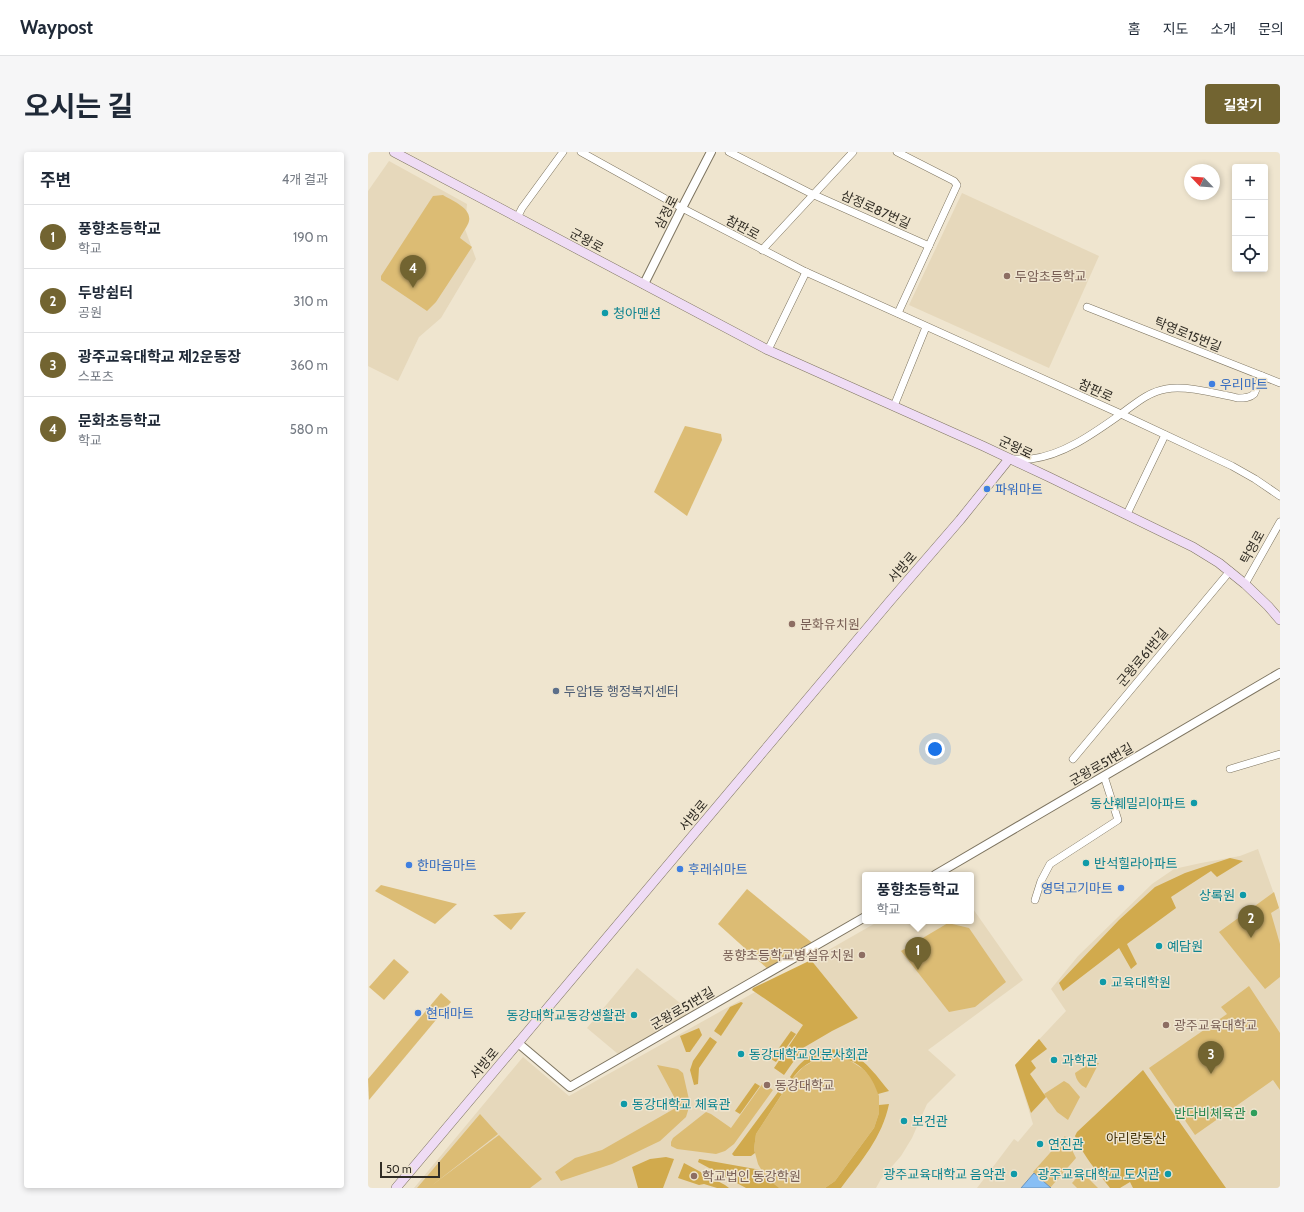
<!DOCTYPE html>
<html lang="ko">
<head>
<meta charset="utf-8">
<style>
  :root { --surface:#fff; --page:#f6f6f7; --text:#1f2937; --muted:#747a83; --line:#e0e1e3; --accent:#726431 }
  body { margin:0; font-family:Cabin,"Noto Sans KR",sans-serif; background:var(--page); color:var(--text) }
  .controls { position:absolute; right:12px; top:12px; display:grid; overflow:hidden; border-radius:4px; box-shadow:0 2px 6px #0003 }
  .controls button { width:36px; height:36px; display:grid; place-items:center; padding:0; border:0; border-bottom:1px solid var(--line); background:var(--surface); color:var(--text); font:20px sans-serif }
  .compass { position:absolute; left:816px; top:12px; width:36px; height:36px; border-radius:50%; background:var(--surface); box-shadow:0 2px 6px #0003; rotate:295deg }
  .scale { position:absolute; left:12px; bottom:10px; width:60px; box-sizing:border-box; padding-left:4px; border:2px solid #312d25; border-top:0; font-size:11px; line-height:14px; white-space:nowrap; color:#312d25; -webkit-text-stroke:3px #efe5cf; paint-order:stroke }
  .you { position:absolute; left:567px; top:597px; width:14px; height:14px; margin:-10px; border:3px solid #fff; border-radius:50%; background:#1a73e8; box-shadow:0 0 0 6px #1a73e833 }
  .badge { display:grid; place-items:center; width:26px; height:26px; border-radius:50%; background:var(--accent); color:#fff; font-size:13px; font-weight:700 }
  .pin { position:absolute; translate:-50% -33px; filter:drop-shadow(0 1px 2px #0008) }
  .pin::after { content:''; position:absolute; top:21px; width:14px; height:12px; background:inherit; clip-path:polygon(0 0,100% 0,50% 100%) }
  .popup { position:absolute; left:494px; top:720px; width:112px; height:52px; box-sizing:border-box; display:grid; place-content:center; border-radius:4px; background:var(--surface); filter:drop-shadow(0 1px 3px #0005); font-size:13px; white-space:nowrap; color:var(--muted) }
  .popup b { font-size:15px; color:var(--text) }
  .popup::after { content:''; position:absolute; left:50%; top:100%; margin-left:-8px; border:8px solid transparent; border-top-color:var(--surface) }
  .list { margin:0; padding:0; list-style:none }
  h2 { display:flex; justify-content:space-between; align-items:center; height:52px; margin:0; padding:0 16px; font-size:17px }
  h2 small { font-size:13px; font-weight:400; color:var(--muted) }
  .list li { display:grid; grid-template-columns:26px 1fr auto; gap:12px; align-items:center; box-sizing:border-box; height:64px; padding:0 16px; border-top:1px solid var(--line) }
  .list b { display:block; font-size:15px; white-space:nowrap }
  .list p { margin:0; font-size:13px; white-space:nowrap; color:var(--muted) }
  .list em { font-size:13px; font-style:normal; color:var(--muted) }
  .icon { flex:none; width:22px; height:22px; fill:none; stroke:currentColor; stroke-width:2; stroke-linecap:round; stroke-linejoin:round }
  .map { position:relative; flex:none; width:912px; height:1036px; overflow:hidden; border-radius:4px }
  header { display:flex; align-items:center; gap:24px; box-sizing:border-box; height:56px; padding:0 20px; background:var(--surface); border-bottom:1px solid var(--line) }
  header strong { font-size:19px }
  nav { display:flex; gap:22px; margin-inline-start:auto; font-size:14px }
  .intro { display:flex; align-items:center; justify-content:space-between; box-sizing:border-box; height:96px; padding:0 24px }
  h1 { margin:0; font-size:28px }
  .button { padding:10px 18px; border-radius:4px; background:var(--accent); color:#fff; font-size:14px; font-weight:700 }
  main { display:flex; gap:24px; padding:0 24px }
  aside { flex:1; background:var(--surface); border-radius:4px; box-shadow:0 2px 6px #0003 }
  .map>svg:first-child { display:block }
  .built { fill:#e6d8bb }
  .green { fill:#dcbc74 }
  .forest { fill:#d1aa4d }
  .water { fill:#88bff5; stroke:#6e93b7 }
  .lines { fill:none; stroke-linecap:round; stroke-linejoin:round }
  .minor-casing { stroke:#7e7561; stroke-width:8 }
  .tertiary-casing { stroke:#7e7561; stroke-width:10 }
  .secondary-casing { stroke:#7e7561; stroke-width:10 }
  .minor { stroke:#fff; stroke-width:7 }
  .tertiary { stroke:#fff; stroke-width:8 }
  .secondary { stroke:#efdcf5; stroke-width:9 }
  .education-dot { fill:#8d6e63; stroke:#efe5cf; stroke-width:1.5 }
  .culture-dot { fill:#0f9aa8; stroke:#efe5cf; stroke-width:1.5 }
  .shop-dot { fill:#3f7fe0; stroke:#efe5cf; stroke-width:1.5 }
  .service-dot { fill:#5c6f8a; stroke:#efe5cf; stroke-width:1.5 }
  .leisure-dot { fill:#2e9e5b; stroke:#efe5cf; stroke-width:1.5 }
  .labels { text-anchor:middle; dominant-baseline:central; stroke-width:3; stroke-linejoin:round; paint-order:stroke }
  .street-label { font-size:13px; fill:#312d25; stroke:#efe5cf }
  .education-label { font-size:13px; fill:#785e54; stroke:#efe5cf; text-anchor:start }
  .culture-label { font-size:13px; fill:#0d838f; stroke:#efe5cf; text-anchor:start }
  .shop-label { font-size:13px; fill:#366cbe; stroke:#efe5cf; text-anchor:start }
  .service-label { font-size:13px; fill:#4e5e75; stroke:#efe5cf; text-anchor:start }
  .leisure-label { font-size:13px; fill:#27864d; stroke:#efe5cf; text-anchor:end }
  .park-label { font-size:13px; fill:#44340b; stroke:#efe5cf }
</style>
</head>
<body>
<header>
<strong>Waypost</strong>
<nav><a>홈</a><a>지도</a><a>소개</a><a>문의</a></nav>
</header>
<div class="intro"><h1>오시는 길</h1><a class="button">길찾기</a></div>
<main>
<aside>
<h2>주변<small>4개 결과</small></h2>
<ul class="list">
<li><span class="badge">1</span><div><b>풍향초등학교</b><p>학교</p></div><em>190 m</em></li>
<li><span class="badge">2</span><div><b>두방쉼터</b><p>공원</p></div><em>310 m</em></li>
<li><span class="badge">3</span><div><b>광주교육대학교 제2운동장</b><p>스포츠</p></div><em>360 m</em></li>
<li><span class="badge">4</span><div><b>문화초등학교</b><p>학교</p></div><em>580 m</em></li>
</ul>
</aside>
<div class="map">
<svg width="912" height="1036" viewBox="0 0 912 1036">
  <rect width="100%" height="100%" fill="#efe5cf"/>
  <g class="built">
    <path d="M21,9l78,43 -2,25 11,30 -35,59 -22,19 -21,44 -30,-15v-175z"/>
    <path d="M594,41l137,63 -50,112 -140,-63z"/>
    <path d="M890,697l22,62v277h-303l37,-49 4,3 15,-18 -18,-59 51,-54 -15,-22 27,-33 74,-72 22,-15 27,-6 39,-7z"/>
    <path d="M603,754l52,74 -95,70 28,25 -29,29 -15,34 -11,18 -20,23 -5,9h-462l109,-131 46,39 197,-110 92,33 -47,-59 68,-39h92z"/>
    <path d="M269,816l49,40v8l-68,38 -31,-26z"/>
  </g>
  <g class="green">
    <path d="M75,43c8,5 29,13 26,26 -1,5 -7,12 -9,17l12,9 -36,55 -9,9 -46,-31v-4l52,-80z"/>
    <path d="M317,274l36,8 1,6 -35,76 -33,-24z"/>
    <path d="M13,733l76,19 -22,20 -60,-33z"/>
    <path d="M379,737l69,57 -46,25 -52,-47z"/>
    <path d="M906,740l5,16 -8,5 9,31v33l-15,12 -46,-57z"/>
    <path d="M158,760l-15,18 -18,-15z"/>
    <path d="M580,771l21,5 37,54 -31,25 -26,5 -48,-61z"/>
    <path d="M26,807l15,13 -25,28 -15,-13z"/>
    <path d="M881,834l31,47v57l-7,-10 -78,55 -46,-67 78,-54 -6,-7z"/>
    <path d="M73,841l10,9 -82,98 -1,-21z"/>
    <path d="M465,905l16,3 14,9 11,12 5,15v17l-5,15 -39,53 -10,7h-48l-11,-10 -8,-14 -4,-15 2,-15 36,-55 11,-12 14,-8z"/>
    <path d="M722,911h9l-13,25c-6,-3 -10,-8 -11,-15z"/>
    <path d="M289,913l21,4 5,4 7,31 -4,13 -26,24 -48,23 -51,17 -6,-9 20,-14 27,-8 77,-44z"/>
    <path d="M696,929l5,3 11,13 -12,23 -11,-8 -13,-18z"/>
    <path d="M395,931l10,7 -39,54 -9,7 -9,3 -39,-5 -6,-3v-4l2,-4 33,-26 5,2 20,14z"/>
    <path d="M112,962l18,20 -67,52 68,-51 43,44 -12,9h-113z"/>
    <path d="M697,984l11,22 -26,30 -17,-16z"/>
    <path d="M714,1020l16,16h-21l-5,-5z"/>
  </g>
  <g class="forest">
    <path d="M862,706l13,3 -26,16 -6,-6 -40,26 5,11 -49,36 10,20 -6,5 -12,-21 -56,43 -4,-8 60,-63 36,-33 30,-14z"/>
    <path d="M443,808l47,58 -26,13 -29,17 -19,27 -10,-7 29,-43 -51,-35 1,-2z"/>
    <path d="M373,850l2,1 -22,33 -7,-5 16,-24z"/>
    <path d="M331,876l3,7 -12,17h-4l-6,-16z"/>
    <path d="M423,879l5,3 -20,28 -5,-3z"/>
    <path d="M342,885l7,5 -18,26 -1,16 -4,1 -4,-15 3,-9z"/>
    <path d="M671,887l8,10 -16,12 5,7 -6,6 16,23 -15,16 -16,-48z"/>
    <path d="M463,897c6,1 13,2 19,4 17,8 28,25 39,38l-11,3c-3,-9 -7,-17 -14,-24 -15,-16 -44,-16 -61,-3 -4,3 -8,8 -11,12l-2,-2c11,-17 21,-24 41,-28z"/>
    <path d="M775,918l83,118h-93l-3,-6 -10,6h-10c-13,-17 -27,-32 -35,-52l2,-4z"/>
    <path d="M387,931l5,3 -20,28 -5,-3z"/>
    <path d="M410,940l4,2 -26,40 -2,15 1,4 -4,3h-17l-2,-2z"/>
    <path d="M521,952c-7,34 -28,57 -48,84h-16l10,-7 39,-53 5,-15v-8z"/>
    <path d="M298,1005l8,2 -11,29h-25l-6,-21 18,-8z"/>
    <path d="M331,1007l62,11 5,8 13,10h-33l-48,-26z"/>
    <path d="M316,1011l41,22 4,3h-12l-13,-4 -5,1 -21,-7z"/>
  </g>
  <path class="water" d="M666,1021l17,15h-30z"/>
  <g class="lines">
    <defs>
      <g id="minor">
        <path d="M213,0l101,56 124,64 315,142 111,52 23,13 25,17"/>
        <path d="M361,0l83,42 117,52"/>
        <path d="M529,0l57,29 3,4 -59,128"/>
        <path d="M149,66l5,-10 41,-56"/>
        <path d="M394,98l91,-98"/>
        <path d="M719,155l193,76"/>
        <path d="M400,198l38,-78"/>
        <path d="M526,254l32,-79"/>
        <path d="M645,307c6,0 12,0 18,0 33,-4 63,-26 90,-45 14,-10 27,-22 45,-25 20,-4 52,5 72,9 6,0 12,0 16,-4l8,-18"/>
        <path d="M759,362l38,-79"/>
        <path d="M877,432l35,-62"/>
        <path d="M705,607l157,-188"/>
        <path d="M862,617l50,-15"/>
        <path d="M667,748l6,-19 9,-17 68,-44 -14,-44"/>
      </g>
      <g id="tertiary">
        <path d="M276,132l38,-76 29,-56"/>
        <path d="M567,723l345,-202"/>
        <path d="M150,891l52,44 295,-170"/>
      </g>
      <g id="secondary">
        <path d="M26,0l374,198 215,96 66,31 144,70 26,16 26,21 23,22 12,14"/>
        <path d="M28,1036l494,-587 70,-81 49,-61"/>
      </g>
    </defs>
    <use href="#minor" class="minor-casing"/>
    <use href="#tertiary" class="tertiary-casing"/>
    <use href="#secondary" class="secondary-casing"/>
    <use href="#minor" class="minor"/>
    <use href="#tertiary" class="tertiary"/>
    <use href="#secondary" class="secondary"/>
  </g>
  <g class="education-dot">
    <circle cx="639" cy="124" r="4"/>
    <circle cx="424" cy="472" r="4"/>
    <circle cx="494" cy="803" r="4"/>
    <circle cx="798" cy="873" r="4"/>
    <circle cx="399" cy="933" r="4"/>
    <circle cx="326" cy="1024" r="4"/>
  </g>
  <g class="culture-dot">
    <circle cx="237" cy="161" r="4"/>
    <circle cx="826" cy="651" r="4"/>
    <circle cx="718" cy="711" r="4"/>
    <circle cx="875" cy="743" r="4"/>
    <circle cx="791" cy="794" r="4"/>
    <circle cx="735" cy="830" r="4"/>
    <circle cx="266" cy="863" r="4"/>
    <circle cx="373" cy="902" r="4"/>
    <circle cx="686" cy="908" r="4"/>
    <circle cx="256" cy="952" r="4"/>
    <circle cx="536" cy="969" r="4"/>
    <circle cx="672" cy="992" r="4"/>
    <circle cx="646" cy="1022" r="4"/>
    <circle cx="800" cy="1022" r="4"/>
  </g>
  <g class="shop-dot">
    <circle cx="844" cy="232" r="4"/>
    <circle cx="619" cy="337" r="4"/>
    <circle cx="41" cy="713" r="4"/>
    <circle cx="312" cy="717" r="4"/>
    <circle cx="753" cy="736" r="4"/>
    <circle cx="50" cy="861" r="4"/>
  </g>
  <circle class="service-dot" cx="188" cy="539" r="4"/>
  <circle class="leisure-dot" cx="886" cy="961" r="4"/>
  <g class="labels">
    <g class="street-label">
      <text transform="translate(508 57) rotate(24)">삼정로87번길</text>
      <text transform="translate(298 60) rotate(-63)">삼정로</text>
      <text transform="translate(375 75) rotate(28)">참판로</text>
      <text transform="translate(219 88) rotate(28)">군왕로</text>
      <text transform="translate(820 182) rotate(22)">탁영로15번길</text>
      <text transform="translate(728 238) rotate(24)">참판로</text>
      <text transform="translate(648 295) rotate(25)">군왕로</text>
      <text transform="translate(884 395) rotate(-61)">탁영로</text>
      <text transform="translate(534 415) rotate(-49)">서방로</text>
      <text transform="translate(774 505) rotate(-50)">군왕로61번길</text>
      <text transform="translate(733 612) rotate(-30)">군왕로51번길</text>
      <text transform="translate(325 663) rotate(-50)">서방로</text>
      <text transform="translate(314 856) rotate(-30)">군왕로51번길</text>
      <text transform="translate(116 911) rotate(-50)">서방로</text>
    </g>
    <g class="education-label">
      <text x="647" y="124">두암초등학교</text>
      <text x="432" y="472">문화유치원</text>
      <text x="486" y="803" text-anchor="end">풍향초등학교병설유치원</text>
      <text x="806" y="873">광주교육대학교</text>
      <text x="407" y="933">동강대학교</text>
      <text x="334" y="1024">학교법인 동강학원</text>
    </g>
    <g class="culture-label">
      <text x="245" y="161">청아맨션</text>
      <text x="818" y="651" text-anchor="end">동산훼밀리아파트</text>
      <text x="726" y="711">반석힐라아파트</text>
      <text x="867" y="743" text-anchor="end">상록원</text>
      <text x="799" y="794">예담원</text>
      <text x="743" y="830">교육대학원</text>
      <text x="258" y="863" text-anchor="end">동강대학교동강생활관</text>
      <text x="381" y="902">동강대학교인문사회관</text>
      <text x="694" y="908">과학관</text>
      <text x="264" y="952">동강대학교 체육관</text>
      <text x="544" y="969">보건관</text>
      <text x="680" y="992">연진관</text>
      <text x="638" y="1022" text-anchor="end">광주교육대학교 음악관</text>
      <text x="792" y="1022" text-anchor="end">광주교육대학교 도서관</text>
    </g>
    <g class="shop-label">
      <text x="852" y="232">우리마트</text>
      <text x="627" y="337">파워마트</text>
      <text x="49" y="713">한마음마트</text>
      <text x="320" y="717">후레쉬마트</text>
      <text x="745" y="736" text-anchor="end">영덕고기마트</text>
      <text x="58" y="861">현대마트</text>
    </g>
    <g class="service-label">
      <text x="196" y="539">두암1동 행정복지센터</text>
    </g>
    <g class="leisure-label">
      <text x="878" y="961">반다비체육관</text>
    </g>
    <g class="park-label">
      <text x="768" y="986">아리랑동산</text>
    </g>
  </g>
</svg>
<div class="controls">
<button>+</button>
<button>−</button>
<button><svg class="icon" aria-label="locate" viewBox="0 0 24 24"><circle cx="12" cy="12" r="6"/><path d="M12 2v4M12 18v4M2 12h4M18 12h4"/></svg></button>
</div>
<svg class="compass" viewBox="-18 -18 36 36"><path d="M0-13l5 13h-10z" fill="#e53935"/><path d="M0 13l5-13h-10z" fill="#747a83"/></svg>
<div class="scale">50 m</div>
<div class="you"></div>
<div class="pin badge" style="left:550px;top:818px">1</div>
<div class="popup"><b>풍향초등학교</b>학교</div>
<div class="pin badge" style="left:883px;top:786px">2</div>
<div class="pin badge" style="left:843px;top:922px">3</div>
<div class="pin badge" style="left:45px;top:136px">4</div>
</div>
</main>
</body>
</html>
